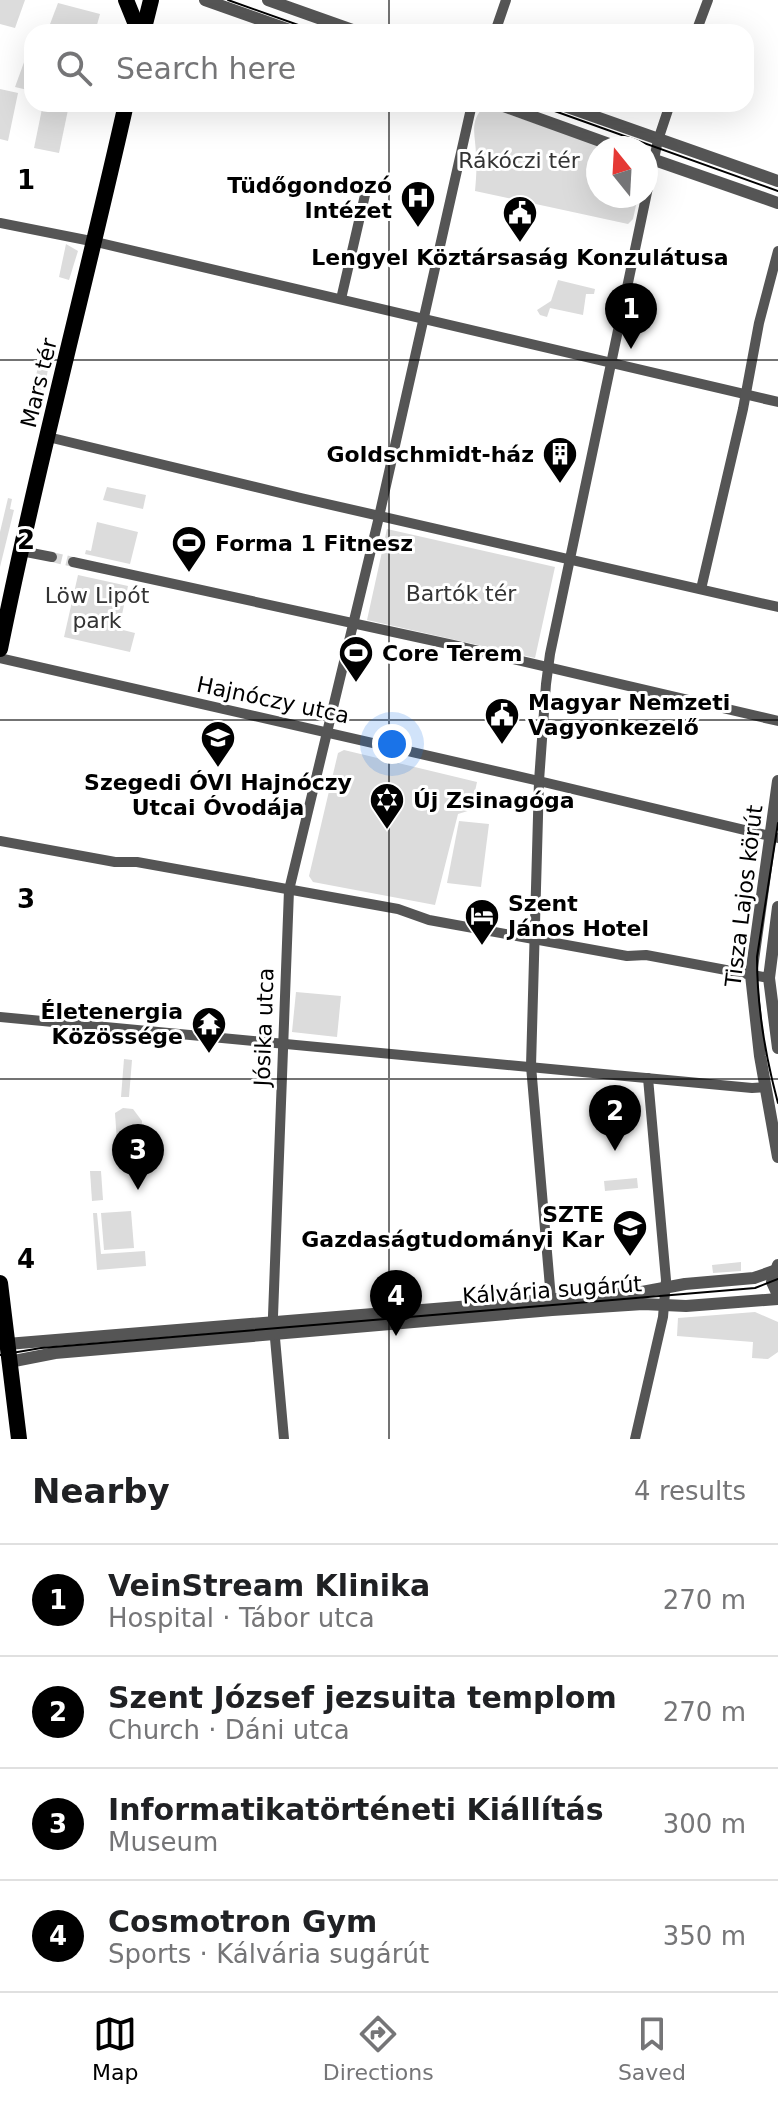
<!DOCTYPE html>
<html lang="en">
<head>
<meta charset="utf-8">
<style>
  :root { --surface:#fff; --page:#f6f6f6; --text:#202124; --muted:#757577; --line:#e0e0e0; --accent:#000 }
  body { margin:0; font-family:"DejaVu Sans",sans-serif; background:var(--page); color:var(--text) }
  .compass { position:absolute; left:586px; top:136px; width:72px; height:72px; border-radius:50%; background:var(--surface); box-shadow:0 8px 32px #0002; rotate:342deg }
  .you { position:absolute; left:392px; top:744px; width:28px; height:28px; margin:-20px; border:6px solid #fff; border-radius:50%; background:#1a73e8; box-shadow:0 0 0 12px #1a73e833 }
  .badge { display:grid; place-items:center; width:52px; height:52px; border-radius:50%; background:var(--accent); color:#fff; font-size:26px; font-weight:700 }
  .pin { position:absolute; translate:-50% -66px; filter:drop-shadow(0 2px 4px #0008) }
  .pin::after { content:''; position:absolute; top:42px; width:28px; height:24px; background:inherit; clip-path:polygon(0 0,100% 0,50% 100%) }
  .list { margin:0; padding:0; list-style:none }
  h2 { display:flex; justify-content:space-between; align-items:center; height:104px; margin:0; padding:0 32px; font-size:34px }
  h2 small { font-size:26px; font-weight:400; color:var(--muted) }
  .list li { display:grid; grid-template-columns:52px 1fr auto; gap:24px; align-items:center; box-sizing:border-box; height:112px; padding:0 32px; border-top:2px solid var(--line) }
  .list b { display:block; font-size:30px; white-space:nowrap }
  .list p { margin:0; font-size:26px; white-space:nowrap; color:var(--muted) }
  .list em { font-size:26px; font-style:normal; color:var(--muted) }
  .icon { flex:none; width:44px; height:44px; fill:none; stroke:currentColor; stroke-width:2; stroke-linecap:round; stroke-linejoin:round }
  .map { position:relative; flex:none; width:778px; height:1439px; overflow:hidden }
  .search { position:absolute; background:var(--surface); box-shadow:0 8px 32px #0002; left:24px; right:24px; top:24px; height:88px; display:flex; align-items:center; gap:20px; box-sizing:border-box; padding:0 28px; border-radius:24px; color:var(--muted); font-size:30px }
  .sheet { height:552px; background:var(--surface) }
  nav { display:flex; justify-content:space-around; align-items:center; box-sizing:border-box; height:112px; border-top:2px solid var(--line); background:var(--surface); font-size:22px; color:var(--muted) }
  nav a { display:grid; justify-items:center; gap:4px }
  nav .on { color:var(--accent) }
  .map>svg:first-child { display:block }
  .green { fill:#dcdcdc }
  .lines { fill:none; stroke-linecap:round; stroke-linejoin:round }
  .minor-tunnel { stroke:#d9d9d9; stroke-width:10; stroke-dasharray:10 5; stroke-linecap:butt }
  .minor { stroke:#555; stroke-width:10 }
  .tertiary { stroke:#555; stroke-width:12 }
  .primary { stroke:#000; stroke-width:16 }
  .tram { stroke:#000; stroke-width:2 }
  .grid { fill:none; stroke:#000; stroke-width:2; stroke-opacity:0.55 }
  .labels { text-anchor:middle; dominant-baseline:central; stroke-width:6; stroke-linejoin:round; paint-order:stroke }
  .park-label { font-size:22px; fill:#333; stroke:#fff }
  .poi-label { font-size:22px; font-weight:bold; fill:#000; stroke:#fff; text-anchor:start }
  .street-label { font-size:22px; fill:#000; stroke:#fff }
  .grid-label { font-size:26px; text-anchor:middle; font-weight:bold; fill:#000; stroke:#fff; stroke-width:6; stroke-linejoin:round; paint-order:stroke }
</style>
</head>
<body>
<div class="map">
<svg width="778" height="1439" viewBox="0 0 778 1439">
  <rect width="100%" height="100%" fill="#fff"/>
  <g class="green">
    <path d="M0,0h25l-10,28 -15,-4z"/>
    <path d="M58,3l42,11 -5,18h-48z"/>
    <path d="M31,43l1,1v47l-17,-4z"/>
    <path d="M0,89l18,4 -10,48 -8,-2z"/>
    <path d="M43,104l26,1 -10,48 -25,-5z"/>
    <path d="M485,106l121,42h-8v48h40l-5,23 -5,5 -153,-33c1,-11 2,-23 1,-35 0,-20 -8,-35 9,-50z"/>
    <path d="M66,244l12,7 -9,29 -10,-3z"/>
    <path d="M558,280l37,9 -1,5h-8l-3,21 -33,-7 -3,9 -7,-2 -3,-5 14,-9z"/>
    <path d="M41,354l9,2 -8,51 -3,-1v-4l-4,-1 1,-3 -5,-1z"/>
    <path d="M107,487l39,8 -3,14 -40,-9z"/>
    <path d="M8,498l4,1 -2,10 4,1 -14,57v-35z"/>
    <path d="M97,522l41,10 -8,32 -45,-10 1,-4 5,1z"/>
    <path d="M387,529l168,38 -20,91 -168,-38z"/>
    <path d="M78,575l50,11 -9,43 16,4 -5,19 -66,-15z"/>
    <path d="M344,750l133,32 -6,28 -13,4 -23,91 -122,-23 -4,-6 29,-123z"/>
    <path d="M459,821l30,3 -8,63 -34,-4z"/>
    <path d="M296,992l45,4 -4,41 -45,-5z"/>
    <path d="M124,1059l8,1 -3,37h-8z"/>
    <path d="M123,1108l10,1 9,12 -2,28 -4,7 -18,1 -3,-44z"/>
    <path d="M90,1171h11l2,29 -11,1z"/>
    <path d="M637,1178l1,10 -33,3 -1,-10z"/>
    <path d="M131,1211l3,37 -30,2 -3,-37z"/>
    <path d="M93,1213h4l4,41 44,-3 1,15 -49,4z"/>
    <path d="M741,1262v9l-28,2 -1,-8z"/>
    <path d="M755,1312l23,10v30l-10,7 -16,-1 1,-16 -76,-6 1,-18z"/>
  </g>
  <g class="lines">
    <path class="minor-tunnel" d="M52,557l21,5"/>
    <g class="minor">
      <path d="M495,32l11,-32"/>
      <path d="M696,32l12,-32"/>
      <path d="M0,223l96,19 682,160"/>
      <path d="M341,299l24,-104"/>
      <path d="M48,437l253,61 477,109"/>
      <path d="M21,551l31,6"/>
      <path d="M73,562l380,83 325,76"/>
      <path d="M701,589l42,-180 16,-86 19,-72"/>
      <path d="M0,658l539,123 239,57"/>
      <path d="M0,841l115,21h22l261,47 31,11 198,36 19,-1 123,23"/>
      <path d="M0,1017l752,71 14,-1"/>
      <path d="M551,1299l-20,-233 8,-285 7,-97 4,-30 108,-514 12,-36"/>
      <path d="M284,1439l-11,-123 16,-426 89,-369 94,-417"/>
      <path d="M635,1439l28,-122 3,-37 -18,-202"/>
    </g>
    <g class="tertiary">
      <path d="M205,0l90,32"/>
      <path d="M268,0l90,32"/>
      <path d="M498,104l122,44"/>
      <path d="M559,104l219,77"/>
      <path d="M646,157l132,46"/>
      <path d="M778,781l-27,194 9,81 18,101"/>
      <path d="M778,907l-9,71 9,70"/>
      <path d="M778,1265l-6,17 6,13"/>
      <path d="M7,1344l635,-52 43,-8 69,-6 20,-7"/>
      <path d="M9,1362l46,-9 497,-43 91,-6 43,2 92,-7"/>
    </g>
    <g class="primary">
      <path d="M126,0l13,32"/>
      <path d="M143,32l8,-32"/>
      <path d="M0,649c37,-183 85,-363 126,-545"/>
      <path d="M0,1283l19,156"/>
    </g>
    <g class="tram">
      <path d="M228,0l90,32"/>
      <path d="M535,104l243,87"/>
      <path d="M778,823l-21,134c0,50 8,98 21,146"/>
      <path d="M0,1355l41,-7 714,-60 23,-9"/>
    </g>
  </g>
  <path class="grid" d="M389,0v32M389,104v1335M0,360h778M0,720h778M0,1079h778"/>
  <defs>
    <symbol id="hospital-pin" viewBox="-11 -11 22 30"><path d="M0 17L-7.5 6A9.5 9.5 0 1 1 7.5 6Z" fill="#000" stroke="#fff"/><path d="M-5-5h3v3.5h4V-5h3V5h-3V1.5h-4V5h-3Z" fill="#fff"/></symbol>
    <symbol id="civic-pin" viewBox="-11 -11 22 30"><path d="M0 17L-7.5 6A9.5 9.5 0 1 1 7.5 6Z" fill="#000" stroke="#fff"/><path d="M-.6-6.5H3V-4.5H.6V-3L4-1V1h2V6H-6V1h2V-1L-.6-3ZM-1.2 2.5V6h2.4V2.5Z" fill="#fff"/></symbol>
    <symbol id="building-pin" viewBox="-11 -11 22 30"><path d="M0 17L-7.5 6A9.5 9.5 0 1 1 7.5 6Z" fill="#000" stroke="#fff"/><path d="M-4-6H4V6H1V3H-1V6H-4ZM-2.5-4.3h1.7v1.8h-1.7ZM.8-4.3h1.7v1.8H.8ZM-2.5-1h1.7V.8h-1.7ZM.8-1h1.7V.8H.8Z" fill="#fff"/></symbol>
    <symbol id="stadium-pin" viewBox="-11 -11 22 30"><path d="M0 17L-7.5 6A9.5 9.5 0 1 1 7.5 6Z" fill="#000" stroke="#fff"/><path d="M0-5a6.5 5 0 1 0 0 10a6.5 5 0 1 0 0-10ZM-3.5-1.8h7v3.6h-7Z" fill="#fff"/></symbol>
    <symbol id="school-pin" viewBox="-11 -11 22 30"><path d="M0 17L-7.5 6A9.5 9.5 0 1 1 7.5 6Z" fill="#000" stroke="#fff"/><path d="M0-5L7-2L0 1L-7-2ZM-4 1L0 2.5L4 1V4Q0 6-4 4Z" fill="#fff"/></symbol>
    <symbol id="synagogue-pin" viewBox="-11 -11 22 30"><path d="M0 17L-7.5 6A9.5 9.5 0 1 1 7.5 6Z" fill="#000" stroke="#fff"/><path d="M0-6.5L5.6 3.2H-5.6ZM0 6.5L5.6-3.2H-5.6Z" fill="#fff"/></symbol>
    <symbol id="hotel-pin" viewBox="-11 -11 22 30"><path d="M0 17L-7.5 6A9.5 9.5 0 1 1 7.5 6Z" fill="#000" stroke="#fff"/><path d="M-6-4.5h1.5V1H6V5H4.5V3h-9V5H-6ZM-4 0a1.8 1.8 0 1 1 3.6 0ZM.5 0V-2.5h3Q6-2.5 6 0Z" fill="#fff"/></symbol>
    <symbol id="temple-pin" viewBox="-11 -11 22 30"><path d="M0 17L-7.5 6A9.5 9.5 0 1 1 7.5 6Z" fill="#000" stroke="#fff"/><path d="M0-6L5-2H3V0L6.5 2.5H4V6H1.5V3h-3V6H-4V2.5H-6.5L-3 0V-2H-5Z" fill="#fff"/></symbol>
    <symbol id="university-pin" viewBox="-11 -11 22 30"><path d="M0 17L-7.5 6A9.5 9.5 0 1 1 7.5 6Z" fill="#000" stroke="#fff"/><path d="M0-5L7-2L0 1L-7-2ZM-4 1L0 2.5L4 1V4Q0 6-4 4Z" fill="#fff"/></symbol>
  </defs>
  <g fill-rule="evenodd">
    <use href="#hospital-pin" x="398" y="178" width="40" height="54"/>
    <use href="#civic-pin" x="500" y="193" width="40" height="54"/>
    <use href="#building-pin" x="540" y="434" width="40" height="54"/>
    <use href="#stadium-pin" x="169" y="523" width="40" height="54"/>
    <use href="#stadium-pin" x="336" y="633" width="40" height="54"/>
    <use href="#civic-pin" x="482" y="695" width="40" height="54"/>
    <use href="#school-pin" x="198" y="718" width="40" height="54"/>
    <use href="#synagogue-pin" x="367" y="780" width="40" height="54"/>
    <use href="#hotel-pin" x="462" y="896" width="40" height="54"/>
    <use href="#temple-pin" x="189" y="1004" width="40" height="54"/>
    <use href="#university-pin" x="610" y="1207" width="40" height="54"/>
  </g>
  <g class="labels">
    <g class="park-label">
      <text x="519" y="160">Rákóczi tér</text>
      <text x="461" y="593">Bartók tér</text>
      <text x="97" y="595">Löw Lipót<tspan x="97" dy="25">park</tspan></text>
    </g>
    <g class="poi-label">
      <text x="392" y="185" text-anchor="end">Tüdőgondozó<tspan x="392" dy="25">Intézet</tspan></text>
      <text x="520" y="257" text-anchor="middle">Lengyel Köztársaság Konzulátusa</text>
      <text x="534" y="454" text-anchor="end">Goldschmidt-ház</text>
      <text x="215" y="543">Forma 1 Fitnesz</text>
      <text x="382" y="653">Core Terem</text>
      <text x="528" y="702">Magyar Nemzeti<tspan x="528" dy="25">Vagyonkezelő</tspan></text>
      <text x="218" y="782" text-anchor="middle">Szegedi ÓVI Hajnóczy<tspan x="218" dy="25">Utcai Óvodája</tspan></text>
      <text x="413" y="800">Új Zsinagóga</text>
      <text x="508" y="903">Szent<tspan x="508" dy="25">János Hotel</tspan></text>
      <text x="183" y="1011" text-anchor="end">Életenergia<tspan x="183" dy="25">Közössége</tspan></text>
      <text x="604" y="1214" text-anchor="end">SZTE<tspan x="604" dy="25">Gazdaságtudományi Kar</tspan></text>
    </g>
    <g class="street-label">
      <text transform="translate(39 383) rotate(-76)">Mars tér</text>
      <text transform="translate(273 700) rotate(12)">Hajnóczy utca</text>
      <text transform="translate(744 896) rotate(-83)">Tisza Lajos körút</text>
      <text transform="translate(264 1027) rotate(-88)">Jósika utca</text>
      <text transform="translate(552 1290) rotate(-4)">Kálvária sugárút</text>
    </g>
  </g>
  <g class="grid-label">
    <text x="26" y="189">1</text>
    <text x="26" y="549">2</text>
    <text x="26" y="908">3</text>
    <text x="26" y="1268">4</text>
  </g>
</svg>
<svg class="compass" viewBox="-18 -18 36 36"><path d="M0-13l5 13h-10z" fill="#e53935"/><path d="M0 13l5-13h-10z" fill="#757577"/></svg>
<div class="you"></div>
<div class="pin badge" style="left:631px;top:349px">1</div>
<div class="pin badge" style="left:615px;top:1151px">2</div>
<div class="pin badge" style="left:138px;top:1190px">3</div>
<div class="pin badge" style="left:396px;top:1336px">4</div>
<div class="search"><svg class="icon" aria-label="search" viewBox="0 0 24 24"><circle cx="10" cy="10" r="6"/><path d="M15 15l6 6"/></svg>Search here</div>
</div>
<section class="sheet">
<h2>Nearby<small>4 results</small></h2>
<ul class="list">
<li><span class="badge">1</span><div><b>VeinStream Klinika</b><p>Hospital · Tábor utca</p></div><em>270 m</em></li>
<li><span class="badge">2</span><div><b>Szent József jezsuita templom</b><p>Church · Dáni utca</p></div><em>270 m</em></li>
<li><span class="badge">3</span><div><b>Informatikatörténeti Kiállítás</b><p>Museum</p></div><em>300 m</em></li>
<li><span class="badge">4</span><div><b>Cosmotron Gym</b><p>Sports · Kálvária sugárút</p></div><em>350 m</em></li>
</ul>
</section>
<nav>
<a class="on"><svg class="icon" aria-label="map" viewBox="0 0 24 24"><path d="M3 6l6-2 6 2 6-2v14l-6 2-6-2-6 2zM9 4v14M15 6v14"/></svg>Map</a>
<a><svg class="icon" aria-label="directions" viewBox="0 0 24 24"><path d="M12 3l9 9-9 9-9-9zM9 14v-3h6M13 9l2 2-2 2"/></svg>Directions</a>
<a><svg class="icon" aria-label="saved" viewBox="0 0 24 24"><path d="M7 4h10v16l-5-4-5 4z"/></svg>Saved</a>
</nav>
</body>
</html>
